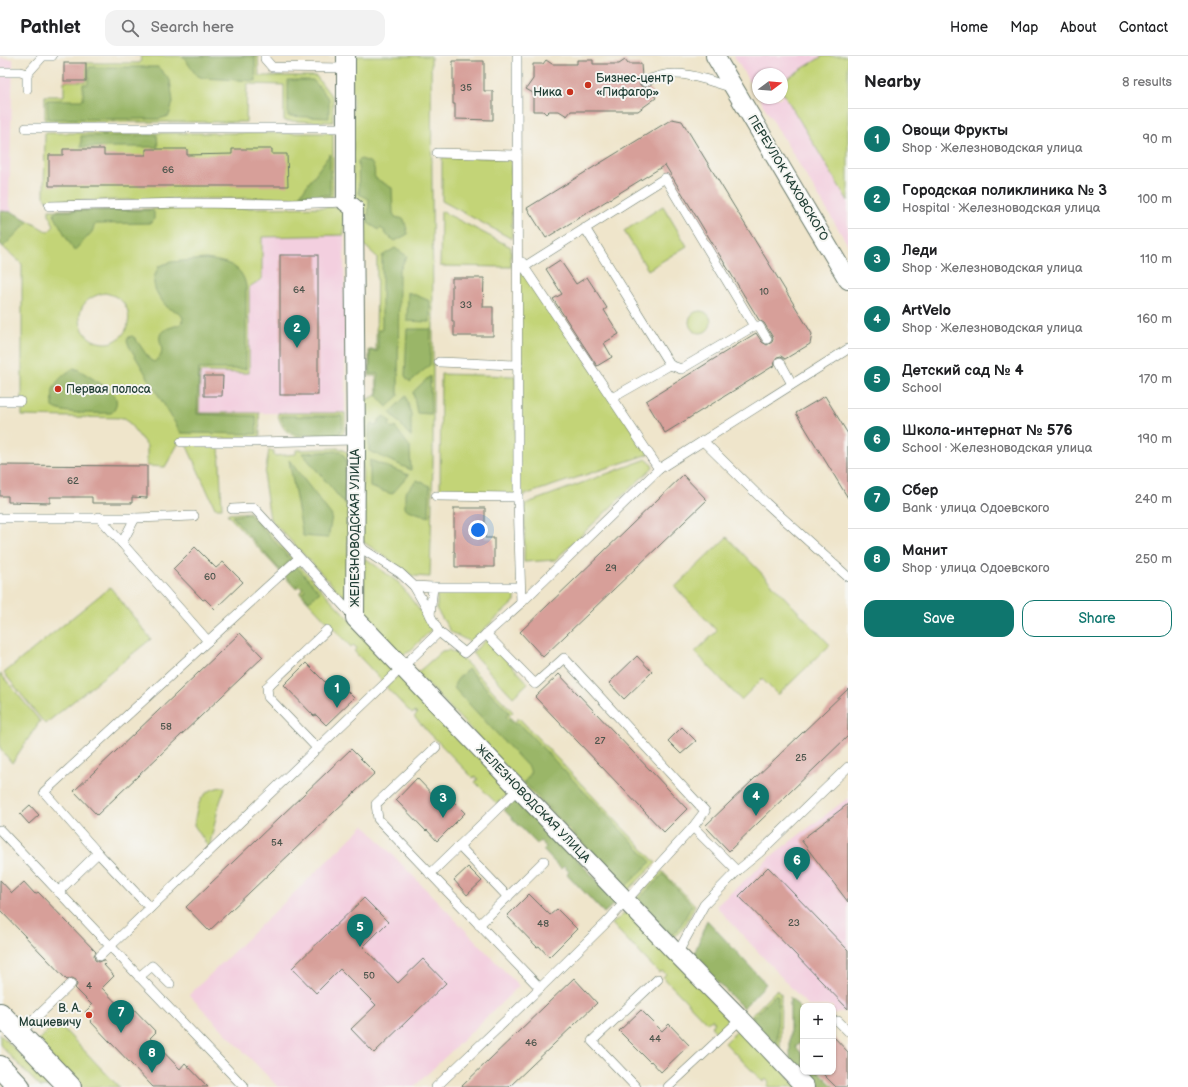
<!DOCTYPE html>
<html lang="en">
<head>
<meta charset="utf-8">
<style>
  :root { --surface:#fff; --page:#f2f2f2; --text:#202124; --muted:#757577; --line:#e0e0e0; --accent:#0f766e }
  body { margin:0; font-family:"Balsamiq Sans",sans-serif; background:var(--page); color:var(--text) }
  .controls { position:absolute; right:12px; bottom:12px; display:grid; overflow:hidden; border-radius:8px; box-shadow:0 1px 3px #0004 }
  .controls button { width:36px; height:36px; display:grid; place-items:center; padding:0; border:0; border-bottom:1px solid var(--line); background:var(--surface); color:var(--text); font:20px sans-serif }
  .compass { position:absolute; left:752px; top:12px; width:36px; height:36px; border-radius:50%; background:var(--surface); box-shadow:0 1px 3px #0004; rotate:74deg }
  .you { position:absolute; left:478px; top:474px; width:14px; height:14px; margin:-10px; border:3px solid #fff; border-radius:50%; background:#1a73e8; box-shadow:0 0 0 6px #1a73e833 }
  .badge { display:grid; place-items:center; width:26px; height:26px; border-radius:50%; background:var(--accent); color:#fff; font-size:13px; font-weight:700 }
  .pin { position:absolute; translate:-50% -33px; filter:drop-shadow(0 1px 2px #0008) }
  .pin::after { content:''; position:absolute; top:21px; width:14px; height:12px; background:inherit; clip-path:polygon(0 0,100% 0,50% 100%) }
  .list { margin:0; padding:0; list-style:none }
  h2 { display:flex; justify-content:space-between; align-items:center; height:52px; margin:0; padding:0 16px; font-size:17px }
  h2 small { font-size:13px; font-weight:400; color:var(--muted) }
  .list li { display:grid; grid-template-columns:26px 1fr auto; gap:12px; align-items:center; box-sizing:border-box; height:60px; padding:0 16px; border-top:1px solid var(--line) }
  .list b { display:block; font-size:15px; white-space:nowrap }
  .list p { margin:0; font-size:13px; white-space:nowrap; color:var(--muted) }
  .list em { font-size:13px; font-style:normal; color:var(--muted) }
  .actions { display:flex; gap:8px; padding:12px 16px }
  .actions a { flex:1; padding:9px 0; border:1px solid var(--accent); border-radius:12px; text-align:center; font-size:14px; color:var(--accent) }
  .actions .main { background:var(--accent); color:#fff }
  .icon { flex:none; width:22px; height:22px; fill:none; stroke:currentColor; stroke-width:2; stroke-linecap:round; stroke-linejoin:round }
  .map { position:relative; flex:none; width:848px; height:1031px; overflow:hidden }
  header { display:flex; align-items:center; gap:24px; box-sizing:border-box; height:56px; padding:0 20px; background:var(--surface); border-bottom:1px solid var(--line) }
  header strong { font-size:19px }
  nav { display:flex; gap:22px; margin-inline-start:auto; font-size:14px }
  .search { width:280px; height:36px; background:var(--page); display:flex; align-items:center; gap:10px; box-sizing:border-box; padding:0 14px; border-radius:12px; color:var(--muted); font-size:15px }
  main { display:flex }
  aside { flex:1; background:var(--surface) }
  .map>svg:first-child { display:block }
  .built { fill:#f3cfdf }
  .green { fill:#c3d477; stroke:#718856; fill-rule:evenodd }
  .forest { fill:#9ab668; stroke:#5c7a4e }
  .building { fill:#d79f99 }
  .lines { fill:none; stroke-linecap:round; stroke-linejoin:round }
  .lane-casing { stroke:#687869; stroke-width:10 }
  .street-casing { stroke:#687869; stroke-width:20 }
  .secondary-casing { stroke:#687869; stroke-width:24 }
  .lane { stroke:#fff; stroke-width:9 }
  .street { stroke:#fff; stroke-width:18 }
  .secondary { stroke:#fff; stroke-width:22 }
  .poi-dot { fill:#c8321e; stroke:#f6f6f2; stroke-width:1.5 }
  .labels { text-anchor:middle; dominant-baseline:central; stroke-width:4; stroke-linejoin:round; paint-order:stroke }
  .number-label { font-size:10px; fill:#4d564d }
  .poi-label { font-size:12px; fill:#1f3d34; stroke:#f6f6f2; text-anchor:start }
  .street-label { font-size:12px; fill:#1f3d34; stroke:#f6f6f2 }
</style>
</head>
<body>
<header>
<strong>Pathlet</strong>
<div class="search"><svg class="icon" aria-label="search" viewBox="0 0 24 24"><circle cx="10" cy="10" r="6"/><path d="M15 15l6 6"/></svg>Search here</div>
<nav><a>Home</a><a>Map</a><a>About</a><a>Contact</a></nav>
</header>
<main>
<div class="map">
<svg width="848" height="1031" viewBox="0 0 848 1031">
  <rect width="100%" height="100%" fill="#f6f6f2"/>
  <filter id="ink" filterUnits="userSpaceOnUse"><feTurbulence type="fractalNoise" baseFrequency=".025" numOctaves="2"/><feDisplacementMap in="SourceGraphic" scale="8" xChannelSelector="R" yChannelSelector="G"/><feConvolveMatrix kernelMatrix="1 2 1 2 8 2 1 2 1" color-interpolation-filters="sRGB"/></filter>
  <filter id="wash" filterUnits="userSpaceOnUse"><feTurbulence type="fractalNoise" baseFrequency=".012" numOctaves="4" result="noise"/><feDisplacementMap in="SourceGraphic" scale="16" xChannelSelector="R" yChannelSelector="G"/><feGaussianBlur stdDeviation="0.9" result="paint"/><feColorMatrix in="noise" values="0 0 0 0 0 0 0 0 0 0 0 0 0 0 0 0 0 1.4 0 .05"/><feComposite in="paint" operator="in"/></filter>
  <g filter="url(#wash)">
    <rect width="100%" height="100%" fill="#efe5cb"/>
    <g class="built">
      <path d="M734,0h114v189l-89,-147h23v-24h-24v22z"/>
      <path d="M0,2l13,1 -4,143 3,10 -12,-1z"/>
      <path d="M344,179l1,178h-146l1,-41h49v-85l13,-8v-42z"/>
      <path d="M848,742v213l-15,3v-8h-25l-92,-100 59,-53z"/>
      <path d="M364,769l155,161 -105,101h-136l-89,-92z"/>
    </g>
    <g class="green">
      <path d="M141,0h117l1,20h57l17,22v24l-49,-1v-36l-37,-1 -1,38h-201v-26h19v-15h22v-18h54z"/>
      <path d="M352,0h79l2,264v142l-3,115 -17,-1 -51,-35 1,-140 14,-6 -1,-19h-7v-26h7l1,-93 -16,-15 1,-40 -9,-5z"/>
      <path d="M823,0h25v145l-66,-110v-10z"/>
      <path d="M45,77h288v64l-284,4 -3,-2 -2,-3z"/>
      <path d="M442,101l69,1 1,81 -70,-38z"/>
      <path d="M663,150l24,40 -39,24 -24,-39z"/>
      <path d="M344,151v28l-82,2v42l-13,8v86l-49,-1 -1,41h60l1,25 -79,1 -16,28 -18,-1v-20l-22,-28 -103,-2v-152l-19,-17 26,-26 19,11 6,-6 -5,-12v-4zM105,237c41,8 23,61 -10,48 -7,-3 -12,-9 -14,-16 -5,-18 7,-29 24,-32z"/>
      <path d="M441,155l70,36v20l-71,-1z"/>
      <path d="M524,211l125,187 -131,43v-226z"/>
      <circle cx="700" cy="266" r="11"/>
      <path d="M441,318l74,2 1,119 -76,-2z"/>
      <path d="M278,357h67c0,8 2,18 -4,23l-42,2c-12,-3 -20,-13 -21,-25z"/>
      <path d="M186,388l33,1 3,63h-7z"/>
      <path d="M338,392l4,1 6,4v142l-3,1 -4,-2 -71,-75 -6,-39 5,-30 5,1v5l22,-2v-4z"/>
      <path d="M647,403l6,8 -98,93 -31,2 1,-58z"/>
      <path d="M250,456l145,157 -12,13 -29,-31 3,-3 -4,-3 -2,2 -51,-54 3,-3 -4,-4 -3,3 -69,-75z"/>
      <path d="M727,481l103,108 -52,50 -16,-16 -21,21 -46,-48 22,-21 -42,-44z"/>
      <path d="M365,503l3,1 31,23 31,41 1,6 -22,22 -8,3 -35,-35 -2,-9 -1,-50z"/>
      <path d="M110,531l41,52 -106,85 -41,-51z"/>
      <path d="M437,535l78,2v8l-45,41 -19,-10 -14,-22z"/>
      <path d="M487,583l41,44 -15,14 -41,-44z"/>
      <path d="M449,594l10,5 54,57 -4,4 5,6 5,-4 137,145 -30,29 -209,-219 25,-22z"/>
      <path d="M0,617l40,48 -28,42 -12,-15z"/>
      <path d="M401,617l111,117 -15,14 -22,-22 3,-3 -3,-3 -2,2 -59,-61 3,-3 -2,-2 -3,2 -26,-27z"/>
      <path d="M222,731l3,1 -6,17 -10,43 -15,-23c3,-20 6,-35 28,-38z"/>
      <path d="M662,815l33,34c-6,12 -11,28 -25,33l-36,-38z"/>
      <path d="M628,854l105,110 -15,14 -7,-7 4,-4 -3,-4 -5,4 -44,-46 3,-3 -4,-3 -3,2 -47,-49z"/>
      <path d="M776,934l5,4 -1,60 -32,-35z"/>
      <path d="M57,966l62,65h-39l-44,-45z"/>
      <path d="M741,971l57,60h-30l-1,-2 2,-2 -3,-4 -3,3 -38,-39z"/>
      <path d="M0,978l52,53h-12l-40,-42z"/>
    </g>
    <g class="forest">
      <path d="M183,0h72l1,25 -53,-3 -7,-3z"/>
      <path d="M89,11h69l12,13 3,22 -4,14 -10,3h-111l-1,-19h36v-16h5z"/>
      <path d="M288,24h25l16,19v19l-41,-2z"/>
      <path d="M157,79l1,12h-77v-11z"/>
      <path d="M330,98v41h-30z"/>
      <path d="M361,103c5,2 12,3 13,9 1,4 0,6 1,10l17,10 1,25 2,4 9,2 4,15 -13,7 -11,-8 1,-2 -5,-3 -1,2 -11,-7 1,-24 -10,-5 -1,-33z"/>
      <path d="M152,154l2,2v7l-3,4 -56,1 -3,8 -18,19 -20,-36 1,-3 5,-1z"/>
      <path d="M0,155l12,1 17,9 -26,26 -3,-3z"/>
      <path d="M395,192l12,8 -8,15 -1,125 -11,11 -9,-10v-23h-8v-23h8v-21h4v-74z"/>
      <path d="M206,203c19,3 36,5 40,27v83h-47l-2,45 59,2 1,18 -76,-1 -52,-87 -2,-6 2,-3 3,-1 3,2 15,22 4,2c2,-2 6,-4 7,-7 3,-7 -4,-16 0,-22 5,-6 15,-6 21,-10l1,-5c-5,-9 -9,-6 -16,-11 -2,-2 -4,-5 -6,-8 -9,-12 -9,-20 -2,-33l12,-4z"/>
      <path d="M408,236l22,9v21l-23,-1z"/>
      <path d="M407,273h24l-1,36 -20,17 -5,-6z"/>
      <path d="M74,312l5,2c8,5 33,20 36,26 3,6 1,14 -4,17 -15,0 -47,2 -58,-6 0,-5 -1,-13 0,-17 2,-9 14,-18 21,-22z"/>
      <path d="M430,320l1,38 -14,-1 -4,-21z"/>
      <path d="M406,340l5,18v23l-21,-25z"/>
      <path d="M281,360h61c1,8 2,14 -5,19h-39c-9,-3 -16,-10 -17,-19z"/>
      <path d="M384,360l7,7 -2,2 4,4 2,-2 15,20 1,23 -42,-19v-24l4,-3 3,2 3,-4v-2z"/>
      <path d="M340,395l3,3 3,6 -1,44 -43,-51z"/>
      <path d="M289,404l43,56 -4,22 -25,-2z"/>
      <path d="M370,404l39,15 -17,19 -22,-7z"/>
      <path d="M417,424l13,6 -1,31 -24,-8v-16z"/>
      <path d="M249,458l42,46 -11,10 -48,-54z"/>
      <path d="M296,510l24,26 -11,9 -7,-8 3,-3 -6,-6 -3,3 -11,-12z"/>
      <path d="M468,613l41,43 -3,5 9,7 4,-1 132,139 -26,25 -101,-105c4,-5 9,-8 5,-14l-75,-80c0,-8 9,-14 14,-19z"/>
      <path d="M517,742l100,103 -13,12 -37,-39 2,-2 -5,-6 -3,3 -18,-19 3,-3 -6,-6 -3,3 -33,-34z"/>
      <path d="M663,818l29,31c-6,10 -11,25 -22,30l-32,-35z"/>
      <path d="M707,864l59,64 -23,24 -50,-51z"/>
      <path d="M776,938l2,2 -1,53 -26,-30z"/>
      <path d="M790,941l13,15v28l-7,7 7,8v17h16l15,15h-18l-26,-27z"/>
    </g>
    <g id="blocks">
      <g class="building">
        <path d="M546,4l6,4h25v-4h16v4h26l6,-4 3,4h13l1,13 -3,4 1,4 4,3 4,-1 8,11 -18,13h-67l-4,5 -8,-5h-10l-3,3 -3,-3h-10v-18l-7,-4 7,-10v-15h10z"/>
        <path d="M453,5h31v30h9v29l-38,-1v-15h-2z"/>
        <rect x="64" y="7" width="22" height="18"/>
        <path d="M672,63l10,2 130,213 -2,10 -25,15 -4,-3 -4,1 -3,4 1,4 -110,68 -19,-32 110,-68 6,9 5,3 5,-3 1,-3 -1,-3 -8,-13 -5,-3 -94,-155 -119,73 -19,-30z"/>
        <path d="M63,93h41v6h42v-6h41v6l45,-1v-5h40v5h15l1,32h-239v-31h14z"/>
        <rect x="280" y="199" width="38" height="140"/>
        <path d="M560,204l16,24 11,-7 20,31 -3,2 15,24 -15,9 8,14 -15,9 -44,-67 9,-5 -16,-25z"/>
        <path d="M452,222h32l-1,29h10v29h-39v-15h-2z"/>
        <path d="M204,320h19l-1,20h-18z"/>
        <path d="M825,340l23,38v64l-52,-85z"/>
        <path d="M0,409l147,1v32l-15,-1v6h-40v-6h-42v6l-42,-1v-6h-8z"/>
        <path d="M683,419l24,25 -164,157 -23,-25z"/>
        <path d="M454,452h31v30h9v29h-39v-15h-1z"/>
        <path d="M195,491l21,21 7,-6 20,20 -28,27 -10,-10 -2,1 -30,-31z"/>
        <path d="M240,577l23,24 -166,158 -23,-24z"/>
        <path d="M637,600l15,16 -28,27 -15,-16z"/>
        <path d="M306,607l21,21 7,-6 20,20 -28,27 -10,-10 -2,1 -30,-31z"/>
        <path d="M559,618l128,135 -23,23 -129,-135z"/>
        <path d="M848,633v47l-119,115 -24,-25z"/>
        <path d="M682,671l14,14 -15,13 -13,-13z"/>
        <path d="M351,693l24,24 -166,158 -23,-24z"/>
        <path d="M417,722l21,22 7,-7 20,20 -28,28 -10,-11 -1,1 -30,-31z"/>
        <path d="M848,748v98l-47,-62z"/>
        <path d="M30,749l9,10 -10,9 -9,-10z"/>
        <path d="M468,811l14,14 -15,14 -13,-15z"/>
        <path d="M768,811l80,83v59l-109,-113z"/>
        <path d="M0,824l12,13 12,-11 11,12 3,-2 58,60 -2,3 1,5 4,2 5,-2 2,3 -2,2 10,11 -12,12 19,20 6,-6 29,30 -6,6 30,31 5,-6 23,24h-55l-63,-66 2,-3 -7,-6 7,-7 -17,-17 2,-3 -1,-5 -4,-2 -5,2 -67,-70z"/>
        <path d="M529,838l21,21 7,-6 20,20 -28,28 -10,-11 -2,1 -30,-31z"/>
        <path d="M364,842l24,24 -25,25 35,36 25,-24 23,24 -72,70 -23,-24 25,-24 -36,-36 -24,24 -24,-25z"/>
        <path d="M574,922l23,25 -88,84h-48z"/>
        <path d="M641,954l21,21 7,-7 20,21 -28,27 -10,-11 -1,1 -31,-31z"/>
        <path d="M833,980l15,16v35h-12l-15,-15h12z"/>
      </g>
    </g>
  </g>
  <g filter="url(#ink)">
    <use href="#blocks" fill-opacity="0" stroke="#687869" stroke-width="1"/>
    <g class="lines">
      <defs>
        <g id="lane">
          <path d="M265,0v3l7,8 73,1"/>
          <path d="M517,0l1,441 3,106"/>
          <path d="M0,16h20l7,2"/>
          <path d="M645,26c30,-17 57,-3 88,6"/>
          <path d="M27,33v-15l16,-18h9"/>
          <path d="M26,72h320"/>
          <path d="M437,97l80,2"/>
          <path d="M49,150l137,-3 103,1 57,-2"/>
          <path d="M522,206l2,5 135,202"/>
          <path d="M524,211l141,-89 89,148 -73,43 -11,-4 -85,-137"/>
          <path d="M754,270h5l8,13"/>
          <path d="M439,306l79,3"/>
          <path d="M780,306l12,22"/>
          <path d="M612,342l58,-33"/>
          <path d="M0,345h20"/>
          <path d="M703,385l63,62 82,74"/>
          <path d="M181,386h71l104,-2"/>
          <path d="M436,440l82,1"/>
          <path d="M232,453l22,-1 100,109"/>
          <path d="M99,461l109,124"/>
          <path d="M0,462h135l59,-2"/>
          <path d="M357,485l7,9 36,23 14,13 19,1 -3,28 9,17 26,21 56,-50 138,-134 189,-120"/>
          <path d="M122,487l13,-25"/>
          <path d="M414,530l16,28"/>
          <path d="M433,531h87"/>
          <path d="M436,691l-60,57 2,15 162,169"/>
          <path d="M317,692l-49,-51 -1,-10 60,-57"/>
          <path d="M693,771l44,44"/>
          <path d="M0,774l244,257"/>
          <path d="M459,790l49,51"/>
          <path d="M98,797l52,55"/>
          <path d="M430,818l88,-85"/>
          <path d="M58,836l40,-39 -54,-61 164,-151 91,-83"/>
          <path d="M479,869l65,-64"/>
          <path d="M677,898l27,-49 33,-34 22,-18 89,-86"/>
          <path d="M100,900l339,-324"/>
          <path d="M139,921l13,-11 18,18"/>
          <path d="M838,965l10,10"/>
          <path d="M19,978l52,-50"/>
          <path d="M436,1031l104,-99 65,-64 88,-97 12,-16 -141,-153 -29,26 -49,-50"/>
          <path d="M636,1031l-44,-46 66,-62"/>
          <path d="M668,1031l73,-68"/>
        </g>
        <g id="street">
          <path d="M346,0v146l8,6 2,240 -1,170 322,336 64,65 64,68"/>
          <path d="M715,0l133,224"/>
        </g>
        <g id="secondary">
          <path d="M0,958l70,73"/>
          <path d="M0,1011l19,20"/>
        </g>
      </defs>
      <use href="#lane" class="lane-casing"/>
      <use href="#street" class="street-casing"/>
      <use href="#secondary" class="secondary-casing"/>
      <use href="#lane" class="lane"/>
      <use href="#street" class="street"/>
      <use href="#secondary" class="secondary"/>
    </g>
  </g>
  <g class="poi-dot">
    <circle cx="588" cy="29" r="4"/>
    <circle cx="570" cy="36" r="4"/>
    <circle cx="58" cy="333" r="4"/>
    <circle cx="89" cy="959" r="4"/>
  </g>
  <g class="labels">
    <g class="number-label">
      <text x="466" y="32">35</text>
      <text x="168" y="114">66</text>
      <text x="299" y="234">64</text>
      <text x="764" y="236">10</text>
      <text x="466" y="249">33</text>
      <text x="73" y="425">62</text>
      <text x="611" y="512">29</text>
      <text x="210" y="521">60</text>
      <text x="166" y="671">58</text>
      <text x="600" y="685">27</text>
      <text x="801" y="702">25</text>
      <text x="277" y="787">54</text>
      <text x="794" y="867">23</text>
      <text x="543" y="868">48</text>
      <text x="369" y="920">50</text>
      <text x="89" y="930">4</text>
      <text x="655" y="983">44</text>
      <text x="531" y="987">46</text>
    </g>
    <g class="poi-label">
      <text x="596" y="22">Бизнес-центр<tspan x="596" dy="14">«Пифагор»</tspan></text>
      <text x="562" y="36" text-anchor="end">Ника</text>
      <text x="66" y="333">Первая полоса</text>
      <text x="81" y="952" text-anchor="end">В. А.<tspan x="81" dy="14">Мациевичу</tspan></text>
    </g>
    <g class="street-label">
      <text transform="translate(788 122) rotate(59)">ПЕРЕУЛОК КАХОВСКОГО</text>
      <text transform="translate(355 472) rotate(-90)">ЖЕЛЕЗНОВОДСКАЯ УЛИЦА</text>
      <text transform="translate(533 748) rotate(46)">ЖЕЛЕЗНОВОДСКАЯ УЛИЦА</text>
    </g>
  </g>
</svg>
<div class="controls">
<button>+</button>
<button>−</button>
</div>
<svg class="compass" viewBox="-18 -18 36 36"><path d="M0-13l5 13h-10z" fill="#e53935"/><path d="M0 13l5-13h-10z" fill="#757577"/></svg>
<div class="you"></div>
<div class="pin badge" style="left:337px;top:652px">1</div>
<div class="pin badge" style="left:297px;top:292px">2</div>
<div class="pin badge" style="left:443px;top:762px">3</div>
<div class="pin badge" style="left:756px;top:760px">4</div>
<div class="pin badge" style="left:360px;top:891px">5</div>
<div class="pin badge" style="left:797px;top:824px">6</div>
<div class="pin badge" style="left:121px;top:977px">7</div>
<div class="pin badge" style="left:152px;top:1017px">8</div>
</div>
<aside>
<h2>Nearby<small>8 results</small></h2>
<ul class="list">
<li><span class="badge">1</span><div><b>Овощи Фрукты</b><p>Shop · Железноводская улица</p></div><em>90 m</em></li>
<li><span class="badge">2</span><div><b>Городская поликлиника № 3</b><p>Hospital · Железноводская улица</p></div><em>100 m</em></li>
<li><span class="badge">3</span><div><b>Леди</b><p>Shop · Железноводская улица</p></div><em>110 m</em></li>
<li><span class="badge">4</span><div><b>ArtVelo</b><p>Shop · Железноводская улица</p></div><em>160 m</em></li>
<li><span class="badge">5</span><div><b>Детский сад № 4</b><p>School</p></div><em>170 m</em></li>
<li><span class="badge">6</span><div><b>Школа-интернат № 576</b><p>School · Железноводская улица</p></div><em>190 m</em></li>
<li><span class="badge">7</span><div><b>Сбер</b><p>Bank · улица Одоевского</p></div><em>240 m</em></li>
<li><span class="badge">8</span><div><b>Манит</b><p>Shop · улица Одоевского</p></div><em>250 m</em></li>
</ul>
<div class="actions"><a class="main">Save</a><a>Share</a></div>
</aside>
</main>
</body>
</html>
